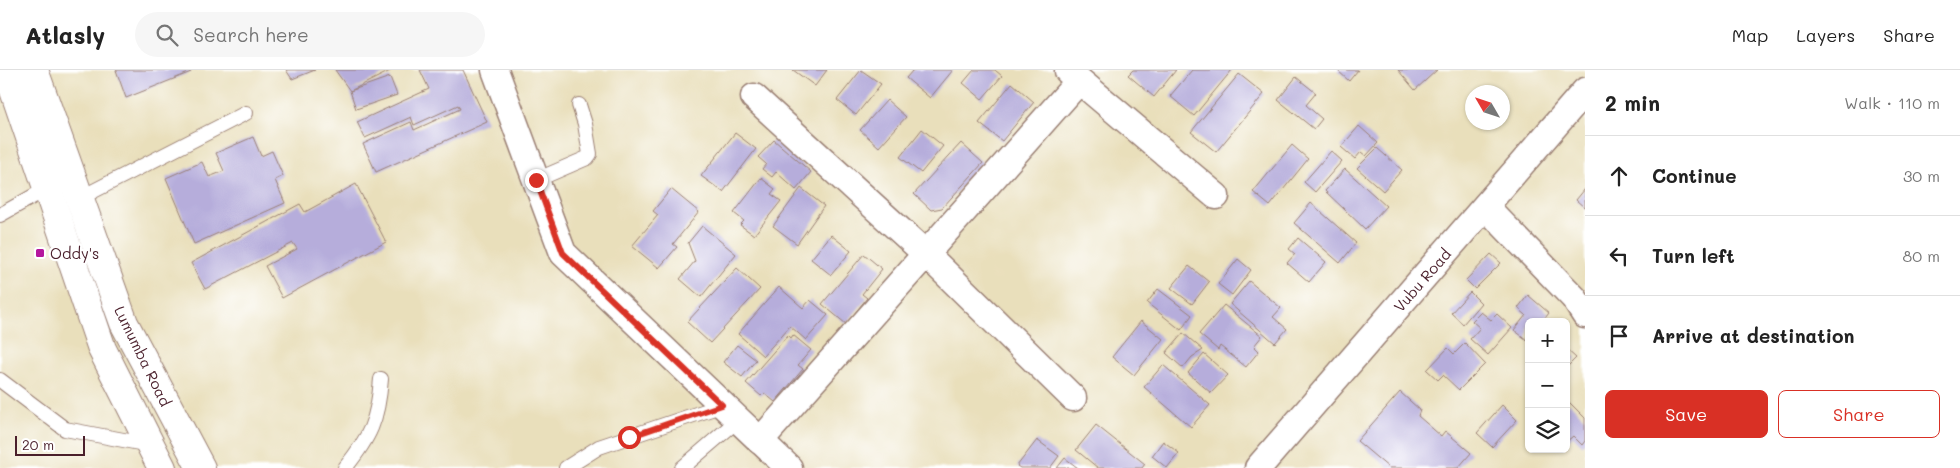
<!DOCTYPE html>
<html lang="en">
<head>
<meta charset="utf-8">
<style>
  :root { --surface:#fff; --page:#f6f6f6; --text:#222; --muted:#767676; --line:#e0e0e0; --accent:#d93025 }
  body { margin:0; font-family:Mali,sans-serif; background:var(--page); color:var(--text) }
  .controls { position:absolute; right:15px; bottom:15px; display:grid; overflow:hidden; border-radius:8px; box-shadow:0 1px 4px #0004 }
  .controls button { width:45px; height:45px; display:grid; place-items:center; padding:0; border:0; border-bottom:1px solid var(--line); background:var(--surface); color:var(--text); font:25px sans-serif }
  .compass { position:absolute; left:1465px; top:15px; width:45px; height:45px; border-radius:50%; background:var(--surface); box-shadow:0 1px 4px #0004; rotate:309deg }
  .scale { position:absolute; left:15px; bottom:12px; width:70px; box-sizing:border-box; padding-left:5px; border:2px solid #4a1f2b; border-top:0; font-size:14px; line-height:18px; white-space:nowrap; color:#4a1f2b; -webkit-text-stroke:4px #fff; paint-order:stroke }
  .stop { position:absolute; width:15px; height:15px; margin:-11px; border:4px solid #d93025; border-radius:50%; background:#fff }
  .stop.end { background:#d93025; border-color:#fff; box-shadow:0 1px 5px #0008 }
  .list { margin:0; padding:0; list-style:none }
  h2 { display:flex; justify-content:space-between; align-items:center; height:65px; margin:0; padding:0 20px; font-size:21px }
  h2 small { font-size:16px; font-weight:400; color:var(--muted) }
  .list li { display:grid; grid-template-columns:32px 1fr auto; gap:15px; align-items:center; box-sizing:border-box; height:80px; padding:0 20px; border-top:1px solid var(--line) }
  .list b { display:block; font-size:19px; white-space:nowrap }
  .list em { font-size:16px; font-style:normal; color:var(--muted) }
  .actions { display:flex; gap:10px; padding:15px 20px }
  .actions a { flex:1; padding:11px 0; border:1px solid var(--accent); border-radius:8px; text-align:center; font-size:18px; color:var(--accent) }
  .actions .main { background:var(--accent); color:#fff }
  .icon { flex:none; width:28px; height:28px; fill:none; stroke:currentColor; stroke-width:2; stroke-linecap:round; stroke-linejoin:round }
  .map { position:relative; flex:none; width:1585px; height:398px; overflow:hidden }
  header { display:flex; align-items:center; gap:30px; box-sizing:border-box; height:70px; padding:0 25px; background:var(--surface); border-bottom:1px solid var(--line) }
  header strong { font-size:24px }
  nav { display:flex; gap:28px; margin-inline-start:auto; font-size:18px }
  .search { width:350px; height:45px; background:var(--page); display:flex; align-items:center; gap:12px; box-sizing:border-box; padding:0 18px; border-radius:28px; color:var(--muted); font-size:19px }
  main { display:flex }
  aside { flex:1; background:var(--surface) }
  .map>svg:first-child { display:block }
  .building { fill:#b6addb }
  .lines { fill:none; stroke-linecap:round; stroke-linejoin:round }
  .lane-casing { stroke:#9a7f73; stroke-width:16 }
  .street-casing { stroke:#9a7f73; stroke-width:29 }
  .primary-casing { stroke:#9a7f73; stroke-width:30 }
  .lane { stroke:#fff; stroke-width:14 }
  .street { stroke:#fff; stroke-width:26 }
  .primary { stroke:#fff; stroke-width:28 }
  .route { stroke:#d93025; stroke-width:6 }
  .poi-dot { fill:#b5179e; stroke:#fff; stroke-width:2 }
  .labels { text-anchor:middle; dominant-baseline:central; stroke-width:4.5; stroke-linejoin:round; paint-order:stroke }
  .poi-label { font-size:15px; fill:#4a1f2b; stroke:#fff; text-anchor:start }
  .street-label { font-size:15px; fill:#4a1f2b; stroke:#fff }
</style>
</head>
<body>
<header>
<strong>Atlasly</strong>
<div class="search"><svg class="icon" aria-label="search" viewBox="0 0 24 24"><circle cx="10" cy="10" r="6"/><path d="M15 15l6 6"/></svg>Search here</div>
<nav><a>Map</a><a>Layers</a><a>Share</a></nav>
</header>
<main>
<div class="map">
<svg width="1585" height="398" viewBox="0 0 1585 398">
  <rect width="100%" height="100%" fill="#fff"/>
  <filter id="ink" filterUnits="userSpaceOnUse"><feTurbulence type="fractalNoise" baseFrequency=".02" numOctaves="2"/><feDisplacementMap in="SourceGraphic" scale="10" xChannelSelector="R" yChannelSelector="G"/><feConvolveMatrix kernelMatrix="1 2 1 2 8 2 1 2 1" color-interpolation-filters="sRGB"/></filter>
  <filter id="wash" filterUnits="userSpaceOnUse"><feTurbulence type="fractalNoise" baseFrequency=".0096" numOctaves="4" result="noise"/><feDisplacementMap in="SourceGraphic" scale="20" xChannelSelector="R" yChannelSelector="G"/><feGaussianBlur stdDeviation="1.12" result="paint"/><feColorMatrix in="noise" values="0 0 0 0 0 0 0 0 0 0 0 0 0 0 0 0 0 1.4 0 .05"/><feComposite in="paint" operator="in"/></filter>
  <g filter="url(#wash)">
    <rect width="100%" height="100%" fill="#e9dfbb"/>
    <g id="blocks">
      <g class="building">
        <path d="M116,0h74l1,2 -65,26z"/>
        <path d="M286,0h29l-23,9z"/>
        <path d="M335,0h57l-42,21 40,-14 7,18 -41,14 -6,-18z"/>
        <path d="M420,0h43l24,52 -111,50 -13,-28 48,-22 3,8 46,-21 -2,-4 -44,20 -3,-8 -46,21 -8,-16 72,-33z"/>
        <path d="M793,0h34l-12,16z"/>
        <path d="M861,0l20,14 -25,31 -19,-15z"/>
        <path d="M913,0h40l-23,28 -24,-20z"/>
        <path d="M974,0h21l7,6 -20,23 -19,-16z"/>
        <path d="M1133,0h43l-22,27 -26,-22z"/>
        <path d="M1192,0h40l-38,46 -24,-20z"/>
        <path d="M1337,0h21l-9,11z"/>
        <path d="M1398,0h39l-22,20z"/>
        <path d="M1239,4l25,20 -48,58 -25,-20z"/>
        <path d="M1296,7l20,16 -10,12 16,14 -8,10 -36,-29z"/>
        <path d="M1012,13l22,19 -32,39 -23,-18z"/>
        <path d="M887,30l19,17 -27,30 -19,-17z"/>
        <path d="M1359,56l19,17 -12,13 -5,-4 -6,7 -14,-12z"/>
        <path d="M922,59l21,17 -22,27 -21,-16z"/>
        <path d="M735,63l21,16 -33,43 -22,-16z"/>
        <path d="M253,67l8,19 11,-5 11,25 -8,4 10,23 -91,41 -28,-66 36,-16 7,15 15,-6 -8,-18z"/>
        <path d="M774,70l37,32 -15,18 -20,-18 -4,5 -10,-8 4,-5 -8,-7z"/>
        <path d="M961,73l22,20 -41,45 -11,2 -17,-16z"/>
        <path d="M1292,75l16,14 -38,47 -17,-14z"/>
        <path d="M1377,78l25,22 -19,21 -26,-23z"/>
        <path d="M1331,81l11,10 -27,31 -11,-10z"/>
        <path d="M1345,99l41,37 -21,23 -40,-38z"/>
        <path d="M761,108l14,11 -4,5 10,7 -27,34 -14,-10 4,-4 -10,-8z"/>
        <path d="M356,114l30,58 -104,56 -17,-32 32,-17 -4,-6 -88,46 -14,-26 109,-59 5,8z"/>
        <path d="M801,118l23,18 -27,38 -24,-18z"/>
        <path d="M671,119l28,23 -26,32 4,3 -18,21 -27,-22 26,-31 -5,-4z"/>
        <path d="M1585,119v19l-9,-8z"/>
        <path d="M1311,133l45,40 -16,20 -46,-40z"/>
        <path d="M702,156l34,28 -35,43 -21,-18 15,-18 -7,-18z"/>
        <path d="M831,165l20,16 -20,24 -20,-16z"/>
        <path d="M1298,168l28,24 -17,20 -22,-19 8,-9 -6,-5z"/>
        <path d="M864,184l18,15 -20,25 5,4 -21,26 -24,-20z"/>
        <path d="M1491,184l10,9 -26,26 -9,-9z"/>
        <path d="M1238,189l13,11 -19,25 -14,-11z"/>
        <path d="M1189,196l20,16 -17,22 -21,-16z"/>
        <path d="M737,198l23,21 -50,54 -23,-21z"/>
        <path d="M1249,211l32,27 -8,9 14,12 -12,14 -45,-39z"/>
        <path d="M779,217l24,21 7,-8 18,15 -22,25 -16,-14 -27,30 -25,-22z"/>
        <path d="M1158,219l34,26 -11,15 -34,-27z"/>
        <path d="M1470,222l11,11 -18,21 -12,-11z"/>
        <path d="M1528,225l21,18 -7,9h-13l-2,18 -13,-10 12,-15 -8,-7z"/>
        <path d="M1224,235l38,31 -8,10 5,5 -13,16 -26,-21 -2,4 -19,-16z"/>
        <path d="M1481,242l10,8 6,-6 15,14 -24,27 -18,-16 10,-11 -8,-7z"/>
        <path d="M1141,251l22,18 -29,36 -22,-18z"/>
        <path d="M1183,263l20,17 -11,7 -9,11 -17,-15z"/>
        <path d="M788,265l3,3 2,-3 18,15 -13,15 5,4 -28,33 -11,-9 -3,3 -15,-13z"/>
        <path d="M1465,273l20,21 -26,26 -16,-15 -5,5 -11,-10 21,-22 6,6z"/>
        <path d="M737,275l19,15 -14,17 -19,-15z"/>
        <path d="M1566,279l10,9 -10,10z"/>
        <path d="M1204,284l24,21 -17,18 -23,-20z"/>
        <path d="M1163,295l47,40 -19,22 -47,-40z"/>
        <path d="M1400,322l20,18 -2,6 23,20 4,-5 26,22 -13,15h-69l-32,-27z"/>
        <path d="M1570,333l15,15v23l-3,4 -9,-9 -7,6v-35z"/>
        <path d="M1502,335l15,15 -25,27 -15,-14z"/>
        <path d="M1096,355l49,39 -3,4h-44l-22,-18z"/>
        <path d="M1037,370l22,16 -9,12h-30l-3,-2z"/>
        <path d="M1163,371l16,12 -12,15 -15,-12z"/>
        <path d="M1065,388l13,10h-21z"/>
      </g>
    </g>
  </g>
  <g filter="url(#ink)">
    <use href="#blocks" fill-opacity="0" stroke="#9a7f73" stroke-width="1"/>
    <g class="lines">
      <defs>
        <g id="lane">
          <path d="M536,110l51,-22 3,-4 -5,-30 -6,-19"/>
          <path d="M80,128l166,-85"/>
          <path d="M0,145l48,-27"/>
          <path d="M0,310l65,49 85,16"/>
          <path d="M345,398c25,-31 33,-48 36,-89"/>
          <path d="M566,398l33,-21 124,-42"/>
          <path d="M682,398l56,-48"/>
        </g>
        <g id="street">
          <path d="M495,0l68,183 226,215"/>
          <path d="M1068,1l148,125"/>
          <path d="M754,27l171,156 148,145"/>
          <path d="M1486,137l88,91 11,17"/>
          <path d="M760,371l319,-360"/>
          <path d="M1258,398l327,-377"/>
        </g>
        <g id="primary">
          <path d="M7,0l95,279 60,119"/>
          <path d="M34,0l90,253 77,145"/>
        </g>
      </defs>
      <use href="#lane" class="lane-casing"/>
      <use href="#street" class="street-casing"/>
      <use href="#primary" class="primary-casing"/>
      <use href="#lane" class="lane"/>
      <use href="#street" class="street"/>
      <use href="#primary" class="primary"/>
    </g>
  </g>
  <g class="lines" filter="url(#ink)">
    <path class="route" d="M536,110l27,73 159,152 -93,32"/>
  </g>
  <rect class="poi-dot" x="35" y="178" width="10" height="10" rx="2.5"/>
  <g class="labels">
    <g class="poi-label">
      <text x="50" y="183">Oddy's</text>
    </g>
    <g class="street-label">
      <text transform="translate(1422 210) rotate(-49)">Vubu Road</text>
      <text transform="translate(143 286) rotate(64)">Lumumba Road</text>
    </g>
  </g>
</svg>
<div class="controls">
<button>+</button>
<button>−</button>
<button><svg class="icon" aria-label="layers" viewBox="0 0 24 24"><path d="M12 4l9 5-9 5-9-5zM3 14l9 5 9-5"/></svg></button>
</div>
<svg class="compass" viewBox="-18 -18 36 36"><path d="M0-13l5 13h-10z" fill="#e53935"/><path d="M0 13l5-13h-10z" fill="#767676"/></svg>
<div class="scale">20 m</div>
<div class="stop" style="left:629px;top:367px"></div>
<div class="stop end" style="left:536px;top:110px"></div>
</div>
<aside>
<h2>2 min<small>Walk · 110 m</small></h2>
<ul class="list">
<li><svg class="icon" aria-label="ahead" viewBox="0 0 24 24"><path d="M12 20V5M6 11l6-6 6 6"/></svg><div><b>Continue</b></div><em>30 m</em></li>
<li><svg class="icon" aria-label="left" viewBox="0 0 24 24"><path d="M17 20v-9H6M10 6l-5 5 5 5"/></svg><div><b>Turn left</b></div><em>80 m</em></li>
<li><svg class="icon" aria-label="arrive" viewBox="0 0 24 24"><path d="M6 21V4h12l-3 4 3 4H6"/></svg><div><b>Arrive at destination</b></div></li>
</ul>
<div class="actions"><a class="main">Save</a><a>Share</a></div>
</aside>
</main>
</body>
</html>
